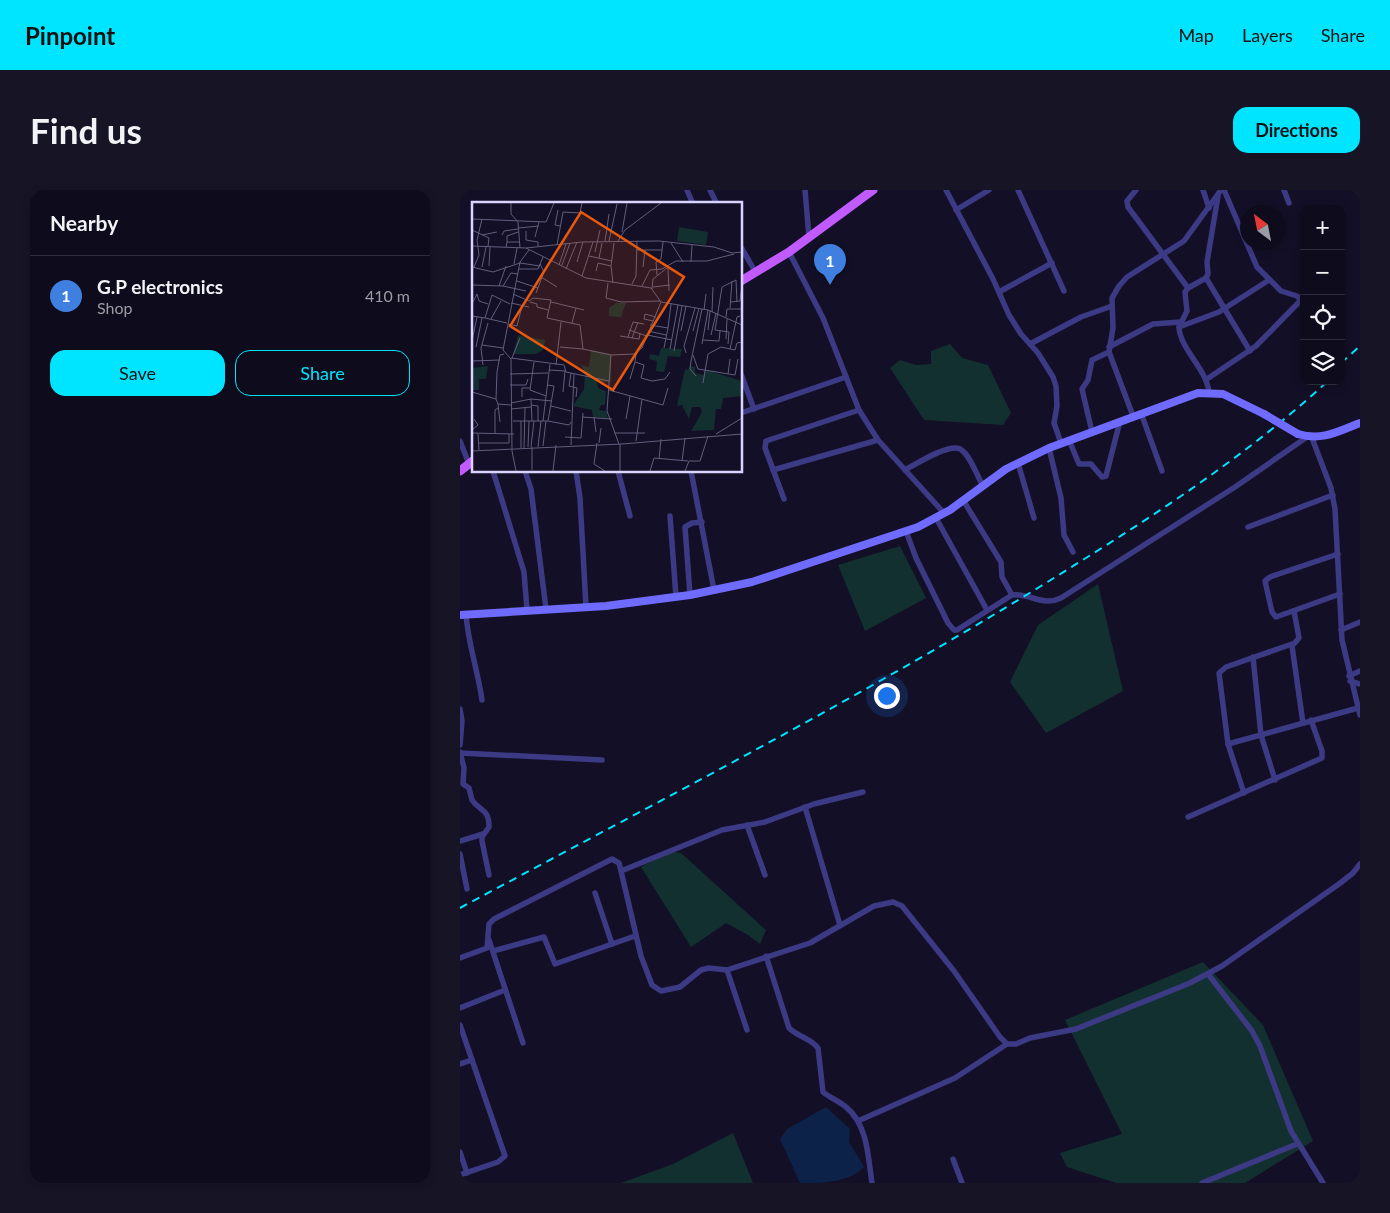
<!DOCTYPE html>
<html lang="en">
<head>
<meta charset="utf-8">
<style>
  :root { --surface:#0e0b1c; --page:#171425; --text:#f1f3f6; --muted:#9b9ba3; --line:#2e2b3b; --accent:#00e5ff }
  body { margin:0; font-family:Lato,sans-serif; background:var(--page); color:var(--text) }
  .controls { position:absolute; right:15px; top:15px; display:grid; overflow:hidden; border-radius:10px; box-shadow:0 2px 8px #0003 }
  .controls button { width:45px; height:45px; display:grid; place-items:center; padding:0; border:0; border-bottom:1px solid var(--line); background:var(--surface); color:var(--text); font:25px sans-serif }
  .compass { position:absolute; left:780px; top:15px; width:45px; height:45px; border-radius:50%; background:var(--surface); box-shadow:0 2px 8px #0003; rotate:328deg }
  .you { position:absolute; left:426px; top:505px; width:18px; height:18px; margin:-12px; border:4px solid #fff; border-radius:50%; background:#1a73e8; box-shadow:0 0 0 8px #1a73e833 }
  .badge { display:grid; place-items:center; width:32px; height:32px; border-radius:50%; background:var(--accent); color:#fff; font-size:16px; font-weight:700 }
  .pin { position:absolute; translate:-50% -41px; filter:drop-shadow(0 1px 2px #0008) }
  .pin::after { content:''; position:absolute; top:26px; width:18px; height:15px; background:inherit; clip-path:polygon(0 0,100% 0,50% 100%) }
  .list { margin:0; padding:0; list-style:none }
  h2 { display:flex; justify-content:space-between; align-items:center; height:65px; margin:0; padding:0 20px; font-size:21px }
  h2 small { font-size:16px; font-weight:400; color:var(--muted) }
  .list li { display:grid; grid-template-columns:32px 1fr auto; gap:15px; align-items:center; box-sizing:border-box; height:80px; padding:0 20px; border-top:1px solid var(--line) }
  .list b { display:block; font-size:19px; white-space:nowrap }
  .list p { margin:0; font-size:16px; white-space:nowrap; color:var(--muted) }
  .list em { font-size:16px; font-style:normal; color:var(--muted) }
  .actions { display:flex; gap:10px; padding:15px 20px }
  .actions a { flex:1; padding:11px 0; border:1px solid var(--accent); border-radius:15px; text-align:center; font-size:18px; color:var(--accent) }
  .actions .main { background:var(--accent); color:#111 }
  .icon { flex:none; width:28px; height:28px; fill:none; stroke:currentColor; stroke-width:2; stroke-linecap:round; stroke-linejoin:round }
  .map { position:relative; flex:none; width:900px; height:993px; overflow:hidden; border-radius:15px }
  header { display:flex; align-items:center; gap:30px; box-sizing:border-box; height:70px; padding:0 25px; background:var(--accent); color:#111 }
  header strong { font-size:24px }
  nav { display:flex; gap:28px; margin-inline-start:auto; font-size:18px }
  .intro { display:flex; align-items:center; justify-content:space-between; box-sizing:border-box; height:120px; padding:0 30px }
  h1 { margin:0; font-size:35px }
  .button { padding:12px 22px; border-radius:15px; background:var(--accent); color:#111; font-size:18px; font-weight:700 }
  main { display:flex; gap:30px; padding:0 30px }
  aside { flex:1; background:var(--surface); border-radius:15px; box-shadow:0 2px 8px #0003 }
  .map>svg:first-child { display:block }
  .green { fill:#12302f }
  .water { fill:#0c2248 }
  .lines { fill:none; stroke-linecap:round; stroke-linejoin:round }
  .street { stroke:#3d3a85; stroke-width:5.5 }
  .secondary { stroke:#6f6bff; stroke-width:8 }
  .primary { stroke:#c25bff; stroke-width:9 }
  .rail { stroke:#00e5ff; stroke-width:2; stroke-dasharray:8 6; stroke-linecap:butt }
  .secondary-bridge { stroke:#6f6bff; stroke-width:8 }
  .inset-road { fill:none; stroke:#625e7d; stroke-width:1 }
  .view { fill:#e8590c; fill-opacity:0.15; stroke:#e8590c; stroke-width:2.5 }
  .inset-edge { fill:none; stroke:#d9d4ff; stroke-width:2.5 }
</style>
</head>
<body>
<header>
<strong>Pinpoint</strong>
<nav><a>Map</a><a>Layers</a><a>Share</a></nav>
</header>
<div class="intro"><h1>Find us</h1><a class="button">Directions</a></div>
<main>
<aside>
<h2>Nearby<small></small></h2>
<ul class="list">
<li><span class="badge" style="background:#3f7fe0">1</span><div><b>G.P electronics</b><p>Shop</p></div><em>410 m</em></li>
</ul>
<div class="actions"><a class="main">Save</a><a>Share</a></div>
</aside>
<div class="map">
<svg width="900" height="993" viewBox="0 0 900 993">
  <rect width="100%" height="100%" fill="#130f26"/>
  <g class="green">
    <path d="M490,154l12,14 26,7 23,48 -8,12 -79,-5 -34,-52 10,-8 16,5 15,-1v-13z"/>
    <path d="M440,356l26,52 -61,33 -27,-66z"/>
    <path d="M638,394l25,107 -77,42 -36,-51 28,-57z"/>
    <path d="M210,661l11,2 85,77 -6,14 -12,-9 -22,-12 -35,24 -50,-80z"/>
    <path d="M743,772l60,63 50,116 -68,42h-129l-49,-16 -7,-14 62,-19 -57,-114z"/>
    <path d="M273,943l20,50h-132l52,-19z"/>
  </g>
  <path class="water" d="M366,917l24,22 -1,13 15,25c-15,16 -43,16 -64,16l-20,-44 7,-10z"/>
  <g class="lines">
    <g class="street">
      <path d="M227,0l6,14"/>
      <path d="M250,0l7,14"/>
      <path d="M345,0l4,47"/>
      <path d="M486,0l47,89 16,36 12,19 17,19 15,24 3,9 1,20 -3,17 7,20"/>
      <path d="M558,0l46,101"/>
      <path d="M676,0l-9,11 1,6 60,81"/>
      <path d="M743,0l6,18"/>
      <path d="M764,0l33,77 24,24 16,5 7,7"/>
      <path d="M824,0l5,13"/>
      <path d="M496,20l33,-20"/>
      <path d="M281,57l15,26"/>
      <path d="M329,62l34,66 36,92 19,30 66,73"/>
      <path d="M746,88l44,73"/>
      <path d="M539,102l53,-29"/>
      <path d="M719,137l40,-15 50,-32"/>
      <path d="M570,154l51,-27 31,-11"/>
      <path d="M649,157l44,-23 28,-2"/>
      <path d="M281,184l13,35"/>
      <path d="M747,189l49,-33 46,-47"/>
      <path d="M749,202c-3,-24 -29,-43 -30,-65l8,-16 -2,-19 3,-4 18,-10 2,-4 -1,-12 11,-66"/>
      <path d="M281,223l105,-36"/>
      <path d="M681,223l21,58"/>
      <path d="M673,226l-24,-64 4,-24 -1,-30 7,-12 8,-9 57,-36 37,-51"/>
      <path d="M632,242l-10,-43 6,-9 4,-20 17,-8"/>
      <path d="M852,248l19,50 4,21 7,131 18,75"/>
      <path d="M609,250l10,24h12l11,13 4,-1 14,-55"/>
      <path d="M0,251l9,23"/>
      <path d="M589,258l12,50 3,37 9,17"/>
      <path d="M558,273l16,55"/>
      <path d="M313,280l105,-30"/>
      <path d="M445,280c11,-6 44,-27 55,-21 10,5 17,27 23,37"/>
      <path d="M33,281l31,101 3,38"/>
      <path d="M65,281l6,18 15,120"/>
      <path d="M116,281l4,27 6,109"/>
      <path d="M158,281l12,45"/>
      <path d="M231,281l23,119"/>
      <path d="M324,309l-19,-51 1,-7 93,-31"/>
      <path d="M503,310l38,62 1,15 10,18"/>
      <path d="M210,326l6,81"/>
      <path d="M476,328l51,92"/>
      <path d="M788,337l85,-32"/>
      <path d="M446,341l10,27 32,65 6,7h3l55,-35c18,-2 31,12 49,3l174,-111 72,-50"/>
      <path d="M878,364l-68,23 -5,4 7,31 4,5 64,-23"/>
      <path d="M230,405l-5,-68 7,-4 10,-1"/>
      <path d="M834,421l5,27 -7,8 11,77"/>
      <path d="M6,424c2,30 12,57 16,86"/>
      <path d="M881,440l19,-8"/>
      <path d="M793,467l8,78 14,45"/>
      <path d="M889,486l11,-5"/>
      <path d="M890,491l10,3"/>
      <path d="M0,519l2,12 -2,24"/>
      <path d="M768,554l130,-36"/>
      <path d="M0,562l4,16 -1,16 6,4 3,12c8,12 17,8 17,27l-7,10v4l7,34"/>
      <path d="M0,563l142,7"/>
      <path d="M784,603l-16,-49 -9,-71 7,-6 66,-23"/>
      <path d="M345,617l35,118"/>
      <path d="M728,627l134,-59v-7l-11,-31"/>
      <path d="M287,635l18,50"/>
      <path d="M0,651l23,-7"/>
      <path d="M0,664l7,35"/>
      <path d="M161,681l101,-41 43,-8 49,-18 49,-12"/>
      <path d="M135,703l17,51"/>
      <path d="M29,750l34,103"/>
      <path d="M33,761l51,-14 11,27 80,-28"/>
      <path d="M306,766l23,72c9,9 22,10 29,20l5,44c7,6 16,9 23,15 22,18 22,50 26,76"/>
      <path d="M0,768l27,-10 2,-24 5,-5 118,-60 7,4 2,8 20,85 11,29 9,6 19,-4 21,-17 8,-2 18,2 83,-27 64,-37 19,-4 9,4 52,65 46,66 7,7h9l14,-6 46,-9 114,-46 32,-17 117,-82 14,-11 7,-9"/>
      <path d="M267,780l20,60"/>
      <path d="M748,784l44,57 8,15 31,85 32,52"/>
      <path d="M0,818l45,-18"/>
      <path d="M0,835l45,131 -7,6 -38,13"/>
      <path d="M0,874l12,-4"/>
      <path d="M398,931l97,-43 52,-34"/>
      <path d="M0,962l7,21"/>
      <path d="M493,969l9,24"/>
      <path d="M742,993l95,-39"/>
    </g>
    <g class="secondary">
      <path d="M838,244c24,7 39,-2 62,-11"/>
      <path d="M0,425l146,-9 84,-11 62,-13 166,-55 32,-17 56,-41 43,-21 149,-55 25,1 41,20"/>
    </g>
    <g class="primary">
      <path d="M281,91l48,-29 84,-62"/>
      <path d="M0,281l14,-11"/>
    </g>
    <g class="rail">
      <path d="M881,173l19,-17"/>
      <path d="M0,718c195,-105 393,-206 581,-322 100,-62 200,-125 287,-205"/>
    </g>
    <path class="secondary-bridge" d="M804,224l34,20"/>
  </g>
  <g transform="translate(12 12)">
    <rect width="270" height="270" fill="#130f26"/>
    <path d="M207,25l29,5 -2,13 -29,-4zM144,101h10l-5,14 -12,-1v-8zM46,133l27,5 -2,10 -7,4h-23zM189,146l21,1 -2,8 -12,-1 -4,16 -8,-1 1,-10 -8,-2 1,-5 9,2zM119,148l20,4v28h-14l1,6 8,3 -1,14h-4l-2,5 7,1 2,7 -15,-1 -1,-7 -19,-4 11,-17 1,-17 -4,-7 8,2zM16,164l-2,13h-7v11h-7v-22zM218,164l5,1v6l8,2 3,-5 36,11v15l-19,2 -2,11h-5l-2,21 -23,1 11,-19 -2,-5h-8l-3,12 -7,-14 -5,1 8,-37 3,1z" fill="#12302f"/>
    <path class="inset-road" d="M39,1v11l7,8 2,26M86,8l-3,15 5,1M0,17l74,3 8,-19M46,26l21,-2M0,28l17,8 -1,8M54,29v9l12,2v4M150,30l5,-29M10,33l15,-3M30,33l2,-4 14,-2M63,35l4,-15M133,39l4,-27M137,39l8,-37M146,39l7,-11 36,-27M35,40v-6l11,-4M199,41l12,19M85,43l6,-33 17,1 2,-10M0,44l54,2 56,-6 77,-1 55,6 18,6 10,-1M34,45l1,-5h12M54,46l60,30 65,10 10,14 47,8 34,15M164,48h26M123,50l5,-22M117,54l23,5M127,56l3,-15M105,60l6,-20M219,60l1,-17M48,61l20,3M42,62l3,-16M87,63l7,-21M90,63l8,-22M17,64l1,-19M0,65l21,5 27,-9M2,65l5,-12 -2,-15 5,-21M10,65l4,-20M171,65l2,-17M196,66l1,23M47,67h19l5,-12M94,67l11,-27M124,69l2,-8 13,3M185,73l-1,-13 5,-3 2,-17M110,74l11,-34M69,75l16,10M45,79l21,7M136,81l-2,15 15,4 39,-1M141,81l-2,-17 3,-23M160,82l4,-8 1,-35M0,83l31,1 23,5M27,84l7,-20M31,84l8,-13 7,1M170,84l8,-16 12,-1 14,-8h31l27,-7M181,85l17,-2M180,87l1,-10 14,-11M64,91l8,-21 -4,-8M41,92l16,7 4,-3 18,2 -4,18 33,7 3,24 28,6 23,-1 8,-6 19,-46M1,100l4,-8 2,7 9,3M58,100l7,2v3l11,3M79,100l33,8M259,100l9,-1 2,-17M39,101l18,4M258,106l2,-27M232,108l2,-16M240,110l1,-25M0,114l13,2 7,-23 18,9M254,115l1,-8h15M13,116l22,5M19,117l10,-18M181,119l-9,-2 1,-5 11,3M100,121l4,-15M36,122l9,2 5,-20M178,123l18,3 -4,20M196,126l3,-24M157,128l18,6M236,128l2,-19M176,129l18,4M209,129l5,-25M221,129l6,-23M175,133l25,5M239,133l5,-22M148,134l19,3 1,-5M156,135l5,-15 11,2M160,136l6,-16M254,137l1,-20M231,138l16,1 1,-10M0,139l5,-24M230,142l6,-34M256,142l1,-12 -14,-2 7,-43 14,-7 1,22M10,143l21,3M4,145l6,-29M88,145l23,2M198,147l8,-44M258,147l7,-32 3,-1M202,149l8,-45M214,151l-2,-7 11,-38M32,152l-4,1 -3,17 -1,27 2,5 13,1M164,152l-1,8 9,3 -3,13 11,3 13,-2 5,-7M139,153l-4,56 12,33M221,153l5,14 37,6 3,-16M39,156l53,7 2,7 43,9M40,156l8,-20M0,159l28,-1M62,160l-4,28 16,6M11,163l-2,-17 7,-25M84,163l5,-43M77,168l16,1M99,171l-2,13 8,2 -1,9M38,172l38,-1M256,172l2,-15M224,174l-6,-7 1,-8 11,-52M158,177l5,-17M231,181l5,-29 13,-7 14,3 2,-7 5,-1M38,183h16l2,-6M137,188l54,15 5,-17M0,190l24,7M91,190l2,-21M50,195v-9h8M59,197l21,2M39,201l20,-4 1,22M26,202l2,18M59,203l7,1v15M79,204l20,5M39,207l20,-2M110,215l30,2M122,215l2,15M154,217l4,-23M41,219h35l6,-35 -7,-1M71,219l7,-57M76,219l21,4 2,-3M0,228l6,-5 -4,-6M0,231l42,1M142,231h31M6,232l1,16M23,232v-24l3,-2M244,232l26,-16M93,235l16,1 2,-25M164,239l6,-42M7,241h30v-9M125,241l-3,21 11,7M127,241l2,-15M148,242v27M99,243l3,-71M71,244l3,-25M56,245l1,-26M59,245l3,-26M66,245l3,-26M49,246v-27M52,246l1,-40M0,249l150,-7 120,-10M187,257l2,-20M210,259l3,-23M60,268v-23M44,269l-4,-20 -1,-92 -8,-9 17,-88 9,-12M81,269l3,-26M178,269l4,-13 34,3M213,269l4,-10h11l8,-25"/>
    <path class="view" d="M109,10l103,65 -71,113 -103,-64z"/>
    <rect width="270" height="270" class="inset-edge"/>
  </g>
</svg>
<div class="controls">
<button>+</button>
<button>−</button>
<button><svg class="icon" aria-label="locate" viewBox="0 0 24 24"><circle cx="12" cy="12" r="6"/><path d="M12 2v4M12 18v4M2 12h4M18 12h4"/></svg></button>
<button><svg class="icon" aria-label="layers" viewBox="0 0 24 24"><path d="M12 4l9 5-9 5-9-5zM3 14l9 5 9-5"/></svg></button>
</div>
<svg class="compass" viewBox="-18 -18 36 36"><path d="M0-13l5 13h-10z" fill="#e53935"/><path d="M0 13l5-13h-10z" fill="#9b9ba3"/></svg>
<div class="you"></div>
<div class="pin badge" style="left:370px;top:95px;background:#3f7fe0">1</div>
</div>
</main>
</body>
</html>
